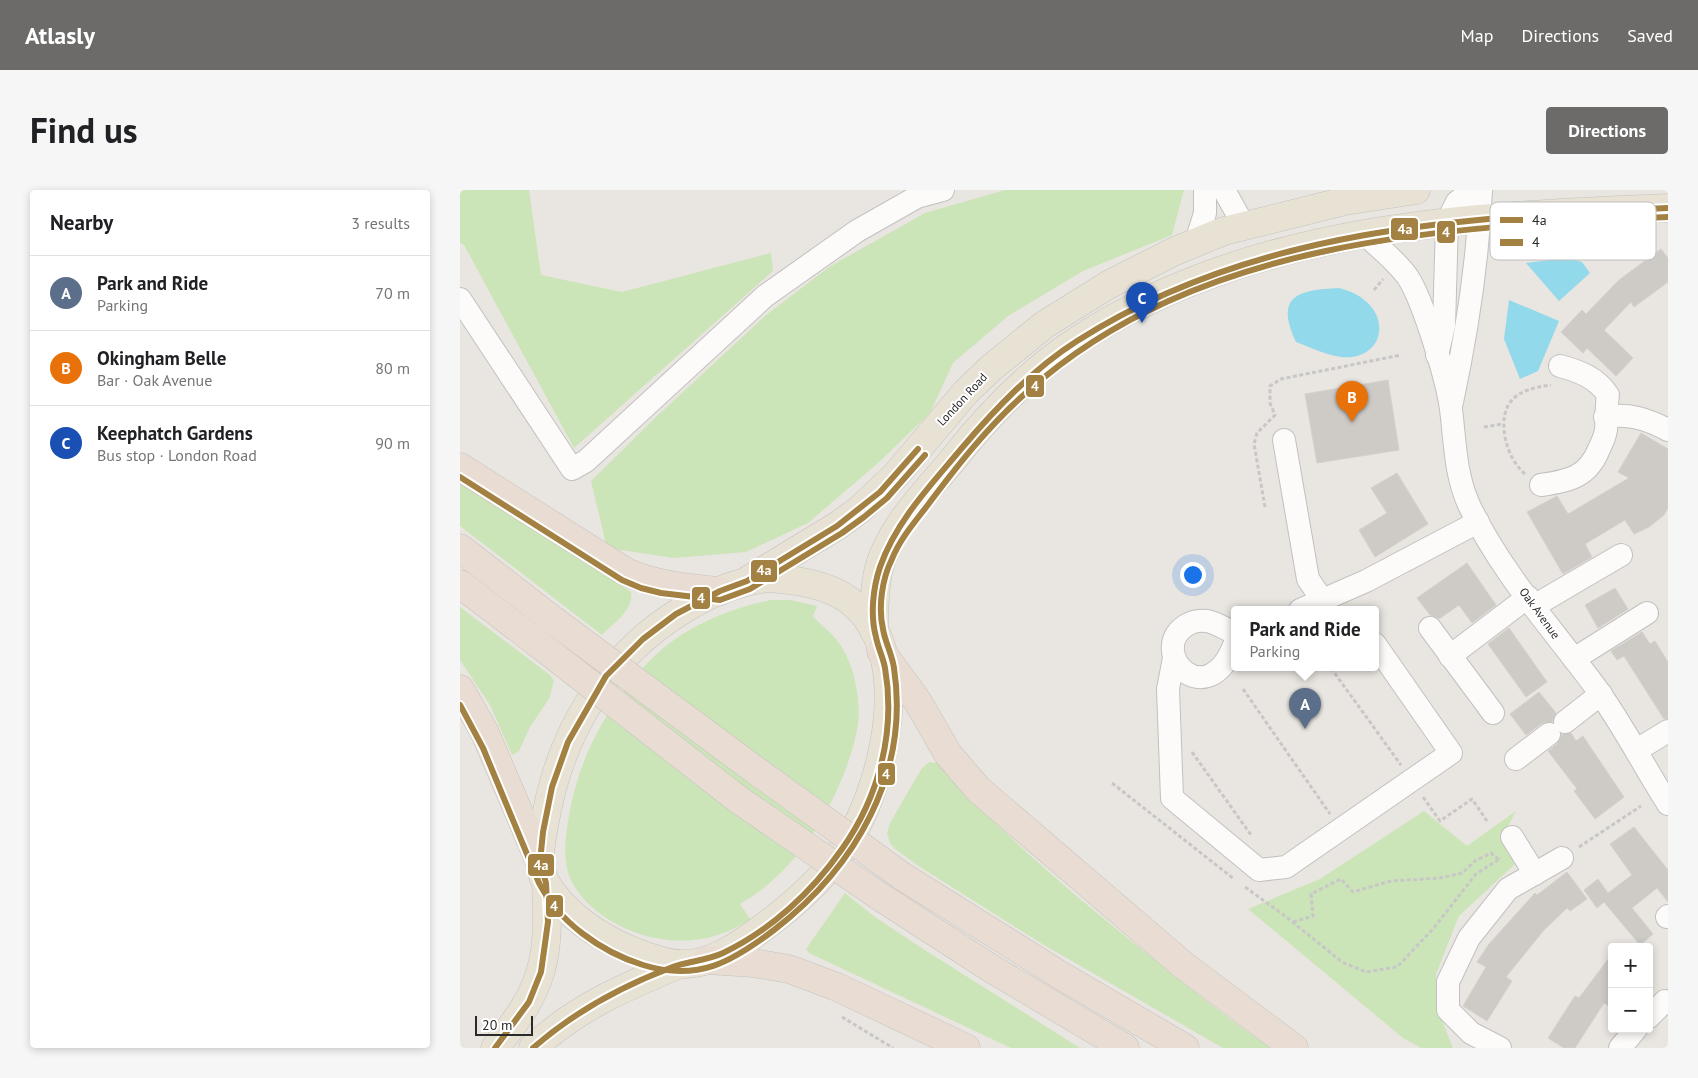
<!DOCTYPE html>
<html lang="en">
<head>
<meta charset="utf-8">
<style>
  :root { --surface:#fff; --page:#f6f6f6; --text:#202124; --muted:#757577; --line:#e0e0e0; --accent:#6d6b6a }
  body { margin:0; font-family:"PT Sans",sans-serif; background:var(--page); color:var(--text) }
  .controls { position:absolute; right:15px; bottom:15px; display:grid; overflow:hidden; border-radius:5px; box-shadow:0 2px 8px #0003 }
  .controls button { width:45px; height:45px; display:grid; place-items:center; padding:0; border:0; border-bottom:1px solid var(--line); background:var(--surface); color:var(--text); font:25px sans-serif }
  .scale { position:absolute; left:15px; bottom:12px; width:58px; box-sizing:border-box; padding-left:5px; border:2px solid #2a2a2a; border-top:0; font-size:14px; line-height:18px; white-space:nowrap; color:#2a2a2a; -webkit-text-stroke:4px #fff; paint-order:stroke }
  .you { position:absolute; left:732px; top:384px; width:18px; height:18px; margin:-12px; border:4px solid #fff; border-radius:50%; background:#1a73e8; box-shadow:0 0 0 8px #1a73e833 }
  .badge { display:grid; place-items:center; width:32px; height:32px; border-radius:50%; background:var(--accent); color:#fff; font-size:16px; font-weight:700 }
  .pin { position:absolute; translate:-50% -41px; filter:drop-shadow(0 1px 2px #0008) }
  .pin::after { content:''; position:absolute; top:26px; width:18px; height:15px; background:inherit; clip-path:polygon(0 0,100% 0,50% 100%) }
  .popup { position:absolute; left:771px; top:416px; width:148px; height:65px; box-sizing:border-box; display:grid; place-content:center; border-radius:5px; background:var(--surface); filter:drop-shadow(0 1px 4px #0005); font-size:16px; white-space:nowrap; color:var(--muted) }
  .popup b { font-size:19px; color:var(--text) }
  .popup::after { content:''; position:absolute; left:50%; top:100%; margin-left:-10px; border:10px solid transparent; border-top-color:var(--surface) }
  .list { margin:0; padding:0; list-style:none }
  h2 { display:flex; justify-content:space-between; align-items:center; height:65px; margin:0; padding:0 20px; font-size:21px }
  h2 small { font-size:16px; font-weight:400; color:var(--muted) }
  .list li { display:grid; grid-template-columns:32px 1fr auto; gap:15px; align-items:center; box-sizing:border-box; height:75px; padding:0 20px; border-top:1px solid var(--line) }
  .list b { display:block; font-size:19px; white-space:nowrap }
  .list p { margin:0; font-size:16px; white-space:nowrap; color:var(--muted) }
  .list em { font-size:16px; font-style:normal; color:var(--muted) }
  .map { position:relative; flex:none; width:1208px; height:858px; overflow:hidden; border-radius:5px }
  header { display:flex; align-items:center; gap:30px; box-sizing:border-box; height:70px; padding:0 25px; background:var(--accent); color:#fff }
  header strong { font-size:24px }
  nav { display:flex; gap:28px; margin-inline-start:auto; font-size:18px }
  .intro { display:flex; align-items:center; justify-content:space-between; box-sizing:border-box; height:120px; padding:0 30px }
  h1 { margin:0; font-size:35px }
  .button { padding:12px 22px; border-radius:5px; background:var(--accent); color:#fff; font-size:18px; font-weight:700 }
  main { display:flex; gap:30px; padding:0 30px }
  aside { flex:1; background:var(--surface); border-radius:5px; box-shadow:0 2px 8px #0003 }
  .map>svg:first-child { display:block }
  .green { fill:#cce5b8 }
  .water { fill:#92d9ec }
  .building { fill:#cecbc7; stroke:#d4d0cc }
  .lines { fill:none; stroke-linecap:round; stroke-linejoin:round }
  .minor-casing { stroke:#c2c1c1; stroke-width:24 }
  .major-casing { stroke:#c4c3c1; stroke-width:29 }
  .highway-casing { stroke:#c4c3c1; stroke-width:29 }
  .path { stroke:#c8c7c7; stroke-width:3; stroke-dasharray:4 2.5; stroke-linecap:butt }
  .minor { stroke:#fcfbfa; stroke-width:22 }
  .major { stroke:#e7e2d3; stroke-width:28 }
  .highway { stroke:#e9dcd3; stroke-width:28 }
  .highway-bridge-casing { stroke:#c4c3c1; stroke-width:29; stroke-linecap:butt }
  .highway-bridge { stroke:#e9dcd3; stroke-width:28 }
  .bus-1-casing { stroke:#fff; stroke-width:10 }
  .bus-2-casing { stroke:#fff; stroke-width:10 }
  .bus-1 { stroke:#a38142; stroke-width:6 }
  .bus-2 { stroke:#a38142; stroke-width:6 }
  .labels { text-anchor:middle; dominant-baseline:central; stroke-width:4; stroke-linejoin:round; paint-order:stroke }
  .street-label { font-size:12px; fill:#2a2a2a; stroke:#fff }
  .key { fill:#fff; stroke:#bfbfbf; stroke-width:1 }
  .key-label { font-size:14px; fill:#2a2a2a }
  .line-badge { stroke:#fff; stroke-width:2 }
  .badge-label { font-size:14px; text-anchor:middle; font-weight:bold; fill:#fff }
</style>
</head>
<body>
<header>
<strong>Atlasly</strong>
<nav><a>Map</a><a>Directions</a><a>Saved</a></nav>
</header>
<div class="intro"><h1>Find us</h1><a class="button">Directions</a></div>
<main>
<aside>
<h2>Nearby<small>3 results</small></h2>
<ul class="list">
<li><span class="badge" style="background:#5c6f8a">A</span><div><b>Park and Ride</b><p>Parking</p></div><em>70 m</em></li>
<li><span class="badge" style="background:#e8710a">B</span><div><b>Okingham Belle</b><p>Bar · Oak Avenue</p></div><em>80 m</em></li>
<li><span class="badge" style="background:#1a4fb4">C</span><div><b>Keephatch Gardens</b><p>Bus stop · London Road</p></div><em>90 m</em></li>
</ul>
</aside>
<div class="map">
<svg width="1208" height="858" viewBox="0 0 1208 858">
  <rect width="100%" height="100%" fill="#e9e5e0"/>
  <g class="green">
    <path d="M0,0h69l12,85 81,17 149,-39 2,18 -199,177 -110,-203 -4,-2z"/>
    <path d="M545,0h179l-12,45 -89,36 -75,45 -55,47 -23,50 -53,51 -69,59 -62,29 -72,6 -67,-10 -16,-67 65,-64 109,-101 64,-49 96,-54z"/>
    <path d="M0,291l171,111c3,18 -17,31 -29,43l-142,-109z"/>
    <path d="M311,410h20l26,6 -4,10c13,15 25,20 34,41 10,22 15,53 9,78 -15,64 -58,137 -116,169l10,15c-30,21 -64,26 -100,18 -31,-8 -66,-28 -80,-59 -7,-17 -5,-38 -2,-56 9,-64 43,-126 91,-170 30,-27 72,-44 112,-52z"/>
    <path d="M0,417l90,68 4,6 -5,18 -19,28 -11,24 -7,4 -22,-50 -30,-45z"/>
    <path d="M469,572l9,1c60,68 130,127 201,184 43,35 86,70 132,101h-48l-179,-103 -124,-78 -25,-18 -5,-6 -3,-10 4,-12 31,-53z"/>
    <path d="M964,621l43,35 49,-35 -12,23 11,30 -56,52 -23,58 2,36 15,38h-32l-18,-10 -155,-129 72,-30z"/>
    <path d="M385,703l30,24 45,30 160,101h-69l-202,-95 -3,-4z"/>
  </g>
  <g class="water">
    <path d="M1106,68l16,4 8,11 -31,28 -33,-38z"/>
    <path d="M879,98c57,14 50,74 2,69 -15,-2 -31,-10 -45,-15 -21,-46 1,-52 43,-54z"/>
    <path d="M1049,110l50,21 -21,50 -18,8 -16,-40z"/>
  </g>
  <g class="building">
    <path d="M1201,59l7,9v24l-34,25 -3,-5 -27,28 29,28 -17,18 -29,-28 -4,5 -22,-21 21,-22 4,4 33,-34z"/>
    <path d="M928,190l11,70 -82,13 -12,-69z"/>
    <path d="M1181,243l27,16v59l-4,7 -15,12 -15,7 -9,-14 -40,24 7,13 -29,17 -36,-62 30,-16 11,18 61,-36 -11,-6z"/>
    <path d="M937,283l31,51 -53,33 -16,-27 28,-17 -16,-25z"/>
    <path d="M1007,373l29,42 -24,18 -13,-18 -20,14 -9,-4 -13,-17z"/>
    <path d="M1155,398l13,21 -30,19 -13,-23z"/>
    <path d="M1049,438l38,54 -21,15 -38,-53z"/>
    <path d="M1182,442l8,12 5,-3 13,21v56l-4,1 -40,-63 -7,4 -6,-9z"/>
    <path d="M1079,502l17,21 -4,9 -10,1 -16,12 -16,-21z"/>
    <path d="M1111,543l5,8 7,-5 41,61 -29,22 -21,-28 3,-2 -29,-38 9,-7 5,-10z"/>
    <path d="M1174,637l34,43v32l-11,-14 -25,20 21,26 -13,11 -36,-43 -7,6 -13,-18 14,-11 10,14 24,-18 -22,-31z"/>
    <path d="M1107,682l20,27 -17,12 -3,-3 -23,22 -38,47 6,4 -25,40 -24,-15 23,-39 -9,-5 12,-18 46,-51 2,2z"/>
    <path d="M1152,764v54l-8,-5 -29,45h-11l-16,-10 27,-42 4,2z"/>
  </g>
  <g class="lines">
    <defs>
      <g id="minor">
        <path d="M764,0l20,36"/>
        <path d="M904,44c15,13 31,26 43,42 16,23 40,104 44,133 4,32 4,65 18,96 31,66 82,122 125,180 28,38 49,80 74,119"/>
        <path d="M736,52l9,-29v-23"/>
        <path d="M0,109l112,170 14,-8 179,-165 92,-65 60,-34 26,-7"/>
        <path d="M977,165l7,-29 3,-104 10,-20 16,-12"/>
        <path d="M992,212c15,-70 26,-141 29,-212"/>
        <path d="M1145,227c24,-4 42,2 63,13"/>
        <path d="M824,250l24,139 15,22"/>
        <path d="M1081,295c28,-4 47,-8 58,-36 3,-6 6,-13 7,-19 1,-12 0,-23 2,-35 -11,-17 -29,-24 -48,-29"/>
        <path d="M1074,416l87,-51"/>
        <path d="M840,420l66,-29 112,-59"/>
        <path d="M970,438l63,85"/>
        <path d="M775,443c-9,-4 -19,-10 -28,-12 -8,-1 -16,1 -22,5 -38,26 22,91 50,17"/>
        <path d="M990,466l78,-59"/>
        <path d="M714,468l-6,31 4,109 87,72 27,-3 165,-114 -76,-109"/>
        <path d="M1114,469l73,-46"/>
        <path d="M1105,532l36,-28"/>
        <path d="M1177,560l31,-19"/>
        <path d="M1056,569l33,-25"/>
        <path d="M1052,647l23,37"/>
        <path d="M1207,727l1,-1"/>
        <path d="M1189,827l16,-16"/>
        <path d="M1040,858l-29,-15 -23,-23v-28l21,-44 39,-49 54,-31"/>
        <path d="M1160,858l16,-19"/>
      </g>
      <g id="major">
        <path d="M309,388c26,2 59,6 81,23 66,51 35,179 -1,239 -21,35 -55,65 -88,89 -23,17 -51,37 -82,35 -16,-1 -34,-8 -49,-14 -31,-13 -67,-37 -84,-67 -11,-20 -4,-46 0,-67 16,-87 62,-161 138,-207 26,-16 54,-28 85,-31z"/>
        <path d="M288,390l89,-54 22,-16 36,-34 71,-84 25,-24 53,-43 64,-40 65,-33 51,-21 121,-30 71,-11"/>
        <path d="M414,441c0,-20 0,-43 5,-63 11,-40 46,-75 72,-106 36,-46 78,-90 127,-122 173,-114 390,-124 590,-132"/>
        <path d="M35,858c49,-61 55,-87 51,-165"/>
        <path d="M73,858c44,-41 92,-61 147,-84"/>
      </g>
      <g id="highway">
        <path d="M0,277l166,105c30,13 61,16 94,19"/>
        <path d="M0,358l93,72"/>
        <path d="M0,394l76,58"/>
        <path d="M421,461l37,51 30,52 30,35 204,175 112,84"/>
        <path d="M0,499l25,44 55,129"/>
        <path d="M442,686l158,99 125,73"/>
        <path d="M419,706l113,73 133,79"/>
        <path d="M247,770l47,3 35,6 48,18 129,61"/>
      </g>
    </defs>
    <use href="#minor" class="minor-casing"/>
    <use href="#major" class="major-casing"/>
    <use href="#highway" class="highway-casing"/>
    <g class="path">
      <path d="M914,100l9,-11"/>
      <path d="M1024,237l19,-3"/>
      <path d="M1065,284c-11,-10 -17,-22 -20,-37 -6,-36 12,-48 46,-52"/>
      <path d="M805,317l-11,-63 3,-11 18,-18 -5,-12v-17l11,-7 120,-24"/>
      <path d="M871,478l70,97"/>
      <path d="M783,499l87,125"/>
      <path d="M732,562l59,83"/>
      <path d="M652,593l122,96"/>
      <path d="M963,607l17,24 32,-22 15,22"/>
      <path d="M1119,657l62,-41"/>
      <path d="M785,697l40,29 57,46 24,10 31,-5 36,-38 43,-55 25,-16"/>
      <path d="M833,732l20,-6 -2,-22 30,-15 12,13 38,-11 49,-3 22,-5 13,-12 16,-8 8,7"/>
      <path d="M382,827l51,31"/>
    </g>
    <use href="#minor" class="minor"/>
    <use href="#major" class="major"/>
    <use href="#highway" class="highway"/>
    <defs>
      <g id="highway-bridge">
        <path d="M93,430l198,147 151,109"/>
        <path d="M76,452l203,158 140,96"/>
      </g>
    </defs>
    <use href="#highway-bridge" class="highway-bridge-casing"/>
    <use href="#highway-bridge" class="highway-bridge"/>
    <defs>
      <g id="bus-1">
        <path d="M35,858l34,-46 12,-30 7,-50 -2,-39 -6,-21 3,-30 9,-45 16,-45 38,-66 37,-37 33,-25 44,-23 27,-10 90,-55 43,-34 38,-43"/>
        <path d="M73,858c40,-35 87,-61 137,-80 17,-7 36,-7 53,-15 48,-23 89,-61 119,-104 37,-52 54,-118 43,-181 -2,-11 -7,-20 -9,-31 -6,-22 -3,-49 4,-70 16,-46 51,-82 81,-118 34,-40 72,-80 116,-108 177,-113 387,-124 591,-133"/>
      </g>
      <g id="bus-2">
        <path d="M0,287l162,103 19,8 20,5 59,7 30,-11 92,-56 22,-16 23,-19 38,-43"/>
        <path d="M0,515l23,43 56,135c20,39 62,69 104,82 55,17 89,-3 131,-35 82,-63 136,-157 120,-262 -2,-14 -9,-26 -11,-39 -5,-22 -1,-50 9,-70 8,-20 22,-36 35,-53 30,-40 62,-81 100,-114 173,-155 421,-165 641,-175"/>
      </g>
    </defs>
    <use href="#bus-1" class="bus-1-casing"/>
    <use href="#bus-2" class="bus-2-casing"/>
    <use href="#bus-1" class="bus-1"/>
    <use href="#bus-2" class="bus-2"/>
  </g>
  <g class="labels">
    <g class="street-label">
      <text transform="translate(502 209) rotate(-47)">London Road</text>
      <text transform="translate(1080 423) rotate(54)">Oak Avenue</text>
    </g>
  </g>
  <rect x="1030" y="12" width="166" height="58" rx="8" class="key"/>
  <rect x="1040" y="27" width="23" height="6" fill="#a38142"/>
  <rect x="1040" y="49" width="23" height="7" fill="#a38142"/>
  <g class="key-label">
    <text x="1072" y="35">4a</text>
    <text x="1072" y="57">4</text>
  </g>
  <g class="line-badge">
    <rect x="930" y="27" width="29" height="24" rx="5" fill="#a38142"/>
    <rect x="976" y="30" width="20" height="24" rx="5" fill="#a38142"/>
    <rect x="565" y="184" width="20" height="24" rx="5" fill="#a38142"/>
    <rect x="290" y="369" width="28" height="24" rx="5" fill="#a38142"/>
    <rect x="231" y="396" width="20" height="24" rx="5" fill="#a38142"/>
    <rect x="417" y="572" width="19" height="24" rx="5" fill="#a38142"/>
    <rect x="67" y="663" width="28" height="24" rx="5" fill="#a38142"/>
    <rect x="85" y="704" width="19" height="24" rx="5" fill="#a38142"/>
  </g>
  <g class="badge-label">
    <text x="945" y="44">4a</text>
    <text x="986" y="47">4</text>
    <text x="575" y="201">4</text>
    <text x="304" y="385">4a</text>
    <text x="241" y="413">4</text>
    <text x="426" y="589">4</text>
    <text x="81" y="680">4a</text>
    <text x="94" y="721">4</text>
  </g>
</svg>
<div class="controls">
<button>+</button>
<button>−</button>
</div>
<div class="scale">20 m</div>
<div class="you"></div>
<div class="pin badge" style="left:845px;top:539px;background:#5c6f8a">A</div>
<div class="popup"><b>Park and Ride</b>Parking</div>
<div class="pin badge" style="left:892px;top:232px;background:#e8710a">B</div>
<div class="pin badge" style="left:682px;top:133px;background:#1a4fb4">C</div>
</div>
</main>
</body>
</html>
